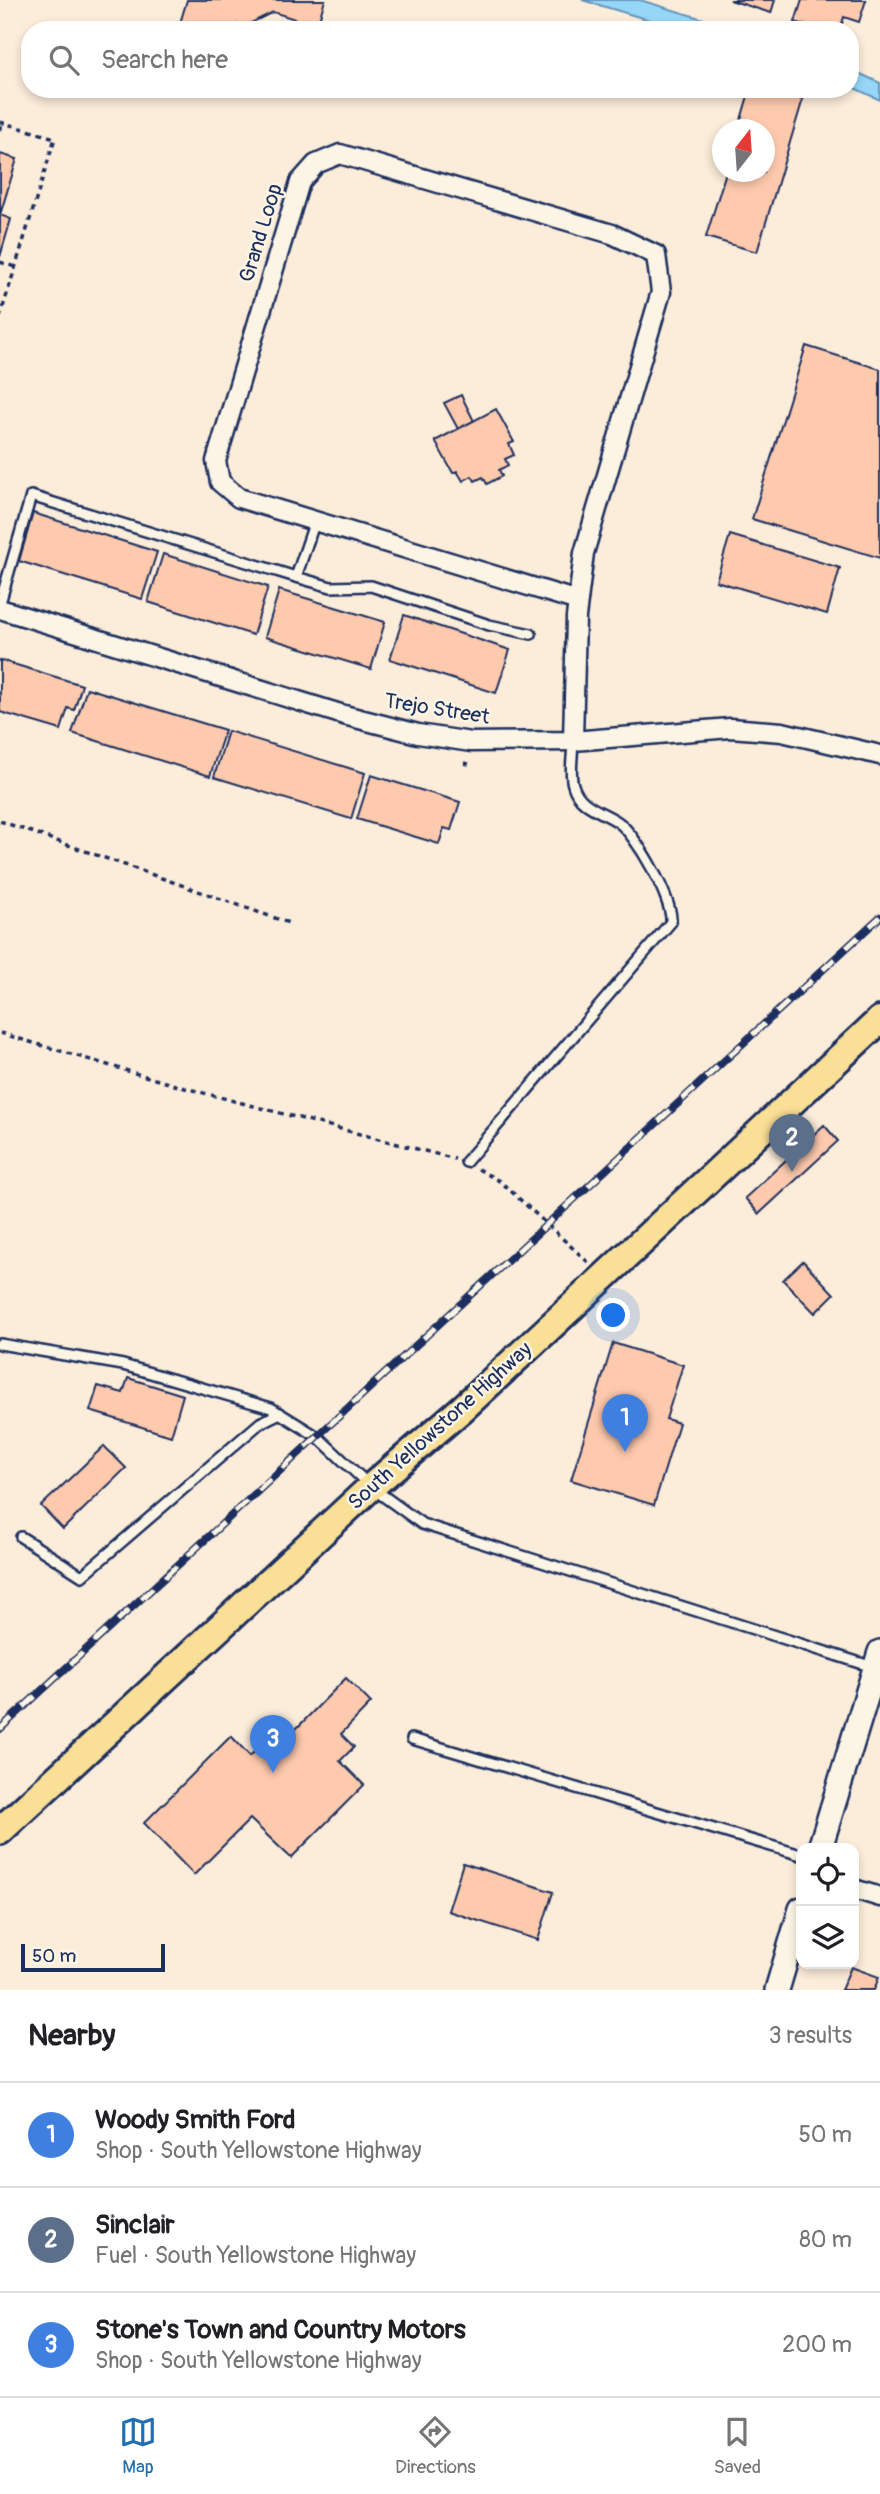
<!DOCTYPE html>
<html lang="en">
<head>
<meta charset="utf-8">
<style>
  :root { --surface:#fff; --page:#f6f6f6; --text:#202124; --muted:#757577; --line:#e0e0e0; --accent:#1f6fb2 }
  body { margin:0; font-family:Pangolin,sans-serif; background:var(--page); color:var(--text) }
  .controls { position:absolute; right:21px; bottom:21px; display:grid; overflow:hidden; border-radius:14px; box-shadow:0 4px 10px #0003 }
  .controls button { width:63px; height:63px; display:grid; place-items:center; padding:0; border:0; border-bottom:2px solid var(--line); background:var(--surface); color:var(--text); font:35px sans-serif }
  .compass { position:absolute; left:712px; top:119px; width:63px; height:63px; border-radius:50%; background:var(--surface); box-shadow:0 4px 10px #0003; rotate:17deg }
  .scale { position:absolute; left:21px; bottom:18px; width:144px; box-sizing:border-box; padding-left:7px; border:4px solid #1b2f5e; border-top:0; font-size:19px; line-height:24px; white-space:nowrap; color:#1b2f5e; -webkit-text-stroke:5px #fcf5e5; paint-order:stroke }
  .you { position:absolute; left:614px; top:1316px; width:24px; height:24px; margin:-18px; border:5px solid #fff; border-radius:50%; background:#1a73e8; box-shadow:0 0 0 10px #1a73e833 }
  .badge { display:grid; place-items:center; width:46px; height:46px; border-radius:50%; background:var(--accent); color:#fff; font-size:23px; font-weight:700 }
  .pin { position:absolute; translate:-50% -58px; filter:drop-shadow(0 2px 4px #0008) }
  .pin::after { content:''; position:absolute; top:37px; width:24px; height:21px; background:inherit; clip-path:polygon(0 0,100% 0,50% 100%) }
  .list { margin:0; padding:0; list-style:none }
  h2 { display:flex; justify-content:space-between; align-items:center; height:91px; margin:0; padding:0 28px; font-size:30px }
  h2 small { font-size:23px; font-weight:400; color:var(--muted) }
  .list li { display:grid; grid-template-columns:46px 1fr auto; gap:21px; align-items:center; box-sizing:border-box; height:105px; padding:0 28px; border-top:2px solid var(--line) }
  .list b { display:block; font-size:26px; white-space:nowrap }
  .list p { margin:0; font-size:23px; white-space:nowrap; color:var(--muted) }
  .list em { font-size:23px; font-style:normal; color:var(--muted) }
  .icon { flex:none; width:38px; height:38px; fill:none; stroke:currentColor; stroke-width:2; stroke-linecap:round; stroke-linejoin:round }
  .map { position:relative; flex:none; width:880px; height:1990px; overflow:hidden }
  .search { position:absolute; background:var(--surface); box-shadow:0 4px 10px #0003; left:21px; right:21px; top:21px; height:77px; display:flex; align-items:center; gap:18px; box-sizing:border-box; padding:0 24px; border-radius:28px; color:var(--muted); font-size:26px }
  .sheet { height:406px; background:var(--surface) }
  nav { display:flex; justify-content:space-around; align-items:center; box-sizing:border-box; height:98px; border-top:2px solid var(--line); background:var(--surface); font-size:19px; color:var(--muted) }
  nav a { display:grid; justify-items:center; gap:4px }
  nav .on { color:var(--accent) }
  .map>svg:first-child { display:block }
  .water { fill:#96d7f8; stroke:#6594ba; stroke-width:2 }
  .building { fill:#fecaae; stroke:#1b2f5e; stroke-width:2 }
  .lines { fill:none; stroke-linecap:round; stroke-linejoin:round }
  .lane-casing { stroke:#1b2f5e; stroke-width:14 }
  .street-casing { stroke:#1b2f5e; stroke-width:23 }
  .secondary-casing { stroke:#1b2f5e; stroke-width:28 }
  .primary-casing { stroke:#1b2f5e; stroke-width:32 }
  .path { stroke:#1b2f5e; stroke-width:3.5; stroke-dasharray:5 5; stroke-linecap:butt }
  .lane { stroke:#fcf5e5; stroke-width:9 }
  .street { stroke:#fcf5e5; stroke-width:18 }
  .secondary { stroke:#fcf5e5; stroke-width:23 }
  .primary { stroke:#fadf96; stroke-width:26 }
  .rail-casing { stroke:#1b2f5e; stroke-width:8 }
  .rail { stroke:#fcf5e5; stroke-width:5; stroke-dasharray:16; stroke-linecap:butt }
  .labels { text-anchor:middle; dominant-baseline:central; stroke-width:5; stroke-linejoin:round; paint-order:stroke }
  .street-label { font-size:21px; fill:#1b2f5e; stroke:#fcf5e5 }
</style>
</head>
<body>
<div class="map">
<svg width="880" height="1990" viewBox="0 0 880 1990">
  <rect width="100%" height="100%" fill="#fcecda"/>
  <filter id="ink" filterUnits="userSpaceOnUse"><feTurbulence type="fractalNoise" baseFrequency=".0143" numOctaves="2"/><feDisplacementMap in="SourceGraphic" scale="14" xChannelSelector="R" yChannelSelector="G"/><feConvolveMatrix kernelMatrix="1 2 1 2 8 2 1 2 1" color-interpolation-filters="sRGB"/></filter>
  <g filter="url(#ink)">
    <g class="water">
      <path d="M582,0h58l100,30h-57z"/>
      <path d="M850,69l30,14v17l-30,-14z"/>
    </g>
    <g class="building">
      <path d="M187,0h138l-8,26 -44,-14 -28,14 -7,-2 -2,6h-58z"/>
      <path d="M730,0h45l-4,13z"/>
      <path d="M802,0h64l-7,22 -15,-5 -4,13h-20l-25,-8z"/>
      <path d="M750,89h21l32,10 -46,153 -51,-15 20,-65h38v-42h-26z"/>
      <path d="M0,154l17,5 -17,56 11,4 -11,38z"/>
      <path d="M806,346l74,23v189l-128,-39z"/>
      <path d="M461,395l13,26 -16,8 -14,-26z"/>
      <path d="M496,409l18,33 -5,2 5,11 -9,4 3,6 -9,5 3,6 -15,8 -4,-7 -8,4 -3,-5 -9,5 -6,-10 -4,2 -18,-32z"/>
      <path d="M33,513l124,39 -15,47 -123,-38z"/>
      <path d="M730,535l110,33 -13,46 -111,-33z"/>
      <path d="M163,554l105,33 -15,48 -105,-33z"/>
      <path d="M279,590l106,32 -14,47 -106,-32z"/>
      <path d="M404,615l106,35 -14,43 -106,-34z"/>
      <path d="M0,660l82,25 -8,25 -6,-2 -7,22 -61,-18z"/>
      <path d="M87,688l138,42 -15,46 -138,-43z"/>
      <path d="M228,731l137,42 -14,46 -137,-42z"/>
      <path d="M371,775l89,27 -9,28 -7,-2 -5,16 -82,-25z"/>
      <path d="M824,1125l14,16 -79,73 -14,-16z"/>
      <path d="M803,1261l31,33 -19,19 -32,-33z"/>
      <path d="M613,1343l70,22 -17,54 13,4 -25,82 -83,-25z"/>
      <path d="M128,1378l55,17 -12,41 -81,-25 8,-25 25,7z"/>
      <path d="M104,1446l22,22 -63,61 -22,-23z"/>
      <path d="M346,1678l25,25 -30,31 13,13 -14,14 24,24 -73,73 -41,-39 -56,56 -50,-52 87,-87 19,20 30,-30 10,9z"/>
      <path d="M463,1863l90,29 -15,48 -90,-29z"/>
      <path d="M851,1967l28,10 -5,13h-33z"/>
    </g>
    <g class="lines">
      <defs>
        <g id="lane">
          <path d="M315,521l-19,56 35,10 40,-1 118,39 42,9"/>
          <path d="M0,603l31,-107 265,81"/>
          <path d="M466,1162l205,-240c2,-22 -35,-88 -53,-100 -16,-11 -39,-15 -45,-37 -4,-12 0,-31 0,-44"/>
          <path d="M0,1344l123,21 148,43 47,29 53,50 51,37 451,143"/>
          <path d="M21,1537l61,39 178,-153 20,-10"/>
          <path d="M412,1739l389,116"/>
        </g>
        <g id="street">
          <path d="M0,609l344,106 74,19 53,8 102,-1 157,-13 52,4 98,23"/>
          <path d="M573,741l3,-124 8,-64 77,-261 -5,-37 -44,-21 -272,-80 -24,10 -16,18 -84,279 4,21 19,16 339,103"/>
          <path d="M854,1889l26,8"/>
        </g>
        <g id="secondary">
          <path d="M820,1848l60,-196"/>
          <path d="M777,1990l24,-81"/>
        </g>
        <path id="primary" d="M0,1831l371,-344 92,-79 417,-388"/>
      </defs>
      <use href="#lane" class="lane-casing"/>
      <use href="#street" class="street-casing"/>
      <use href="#secondary" class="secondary-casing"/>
      <use href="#primary" class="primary-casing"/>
      <g class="path">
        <path d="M0,122l55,16 -55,179"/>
        <path d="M0,130l2,-7"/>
        <path d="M0,262l15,5"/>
        <path d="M464,763l5,1"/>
        <path d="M0,821l289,102"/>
        <path d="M0,1033l185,55 270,71"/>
        <path d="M478,1169l23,13 88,81"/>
      </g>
      <use href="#lane" class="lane"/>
      <use href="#street" class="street"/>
      <use href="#secondary" class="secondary"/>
      <use href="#primary" class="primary"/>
      <defs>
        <path id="rail" d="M0,1729l880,-812"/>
      </defs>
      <use href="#rail" class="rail-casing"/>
      <use href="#rail" class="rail"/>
    </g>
  </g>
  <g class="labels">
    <g class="street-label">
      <text transform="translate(261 233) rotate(-73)">Grand Loop</text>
      <text transform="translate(437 709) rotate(9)">Trejo Street</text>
      <text transform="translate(440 1426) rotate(-42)">South Yellowstone Highway</text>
    </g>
  </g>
</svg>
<div class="controls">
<button><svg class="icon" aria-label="locate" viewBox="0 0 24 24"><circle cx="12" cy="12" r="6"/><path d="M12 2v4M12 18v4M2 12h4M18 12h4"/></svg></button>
<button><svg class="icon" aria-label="layers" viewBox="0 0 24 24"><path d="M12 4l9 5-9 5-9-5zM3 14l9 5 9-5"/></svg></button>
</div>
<svg class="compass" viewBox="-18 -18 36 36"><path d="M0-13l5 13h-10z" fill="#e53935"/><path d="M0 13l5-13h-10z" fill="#757577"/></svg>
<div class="scale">50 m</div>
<div class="you"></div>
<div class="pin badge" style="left:625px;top:1452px;background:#3f7fe0">1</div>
<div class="pin badge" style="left:792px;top:1172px;background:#5c6f8a">2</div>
<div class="pin badge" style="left:273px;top:1773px;background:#3f7fe0">3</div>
<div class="search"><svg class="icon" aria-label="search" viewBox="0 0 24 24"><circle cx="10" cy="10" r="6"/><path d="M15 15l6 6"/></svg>Search here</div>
</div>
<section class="sheet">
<h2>Nearby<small>3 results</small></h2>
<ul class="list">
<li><span class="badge" style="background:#3f7fe0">1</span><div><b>Woody Smith Ford</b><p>Shop · South Yellowstone Highway</p></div><em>50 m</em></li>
<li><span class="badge" style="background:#5c6f8a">2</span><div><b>Sinclair</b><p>Fuel · South Yellowstone Highway</p></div><em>80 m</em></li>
<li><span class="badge" style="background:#3f7fe0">3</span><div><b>Stone's Town and Country Motors</b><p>Shop · South Yellowstone Highway</p></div><em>200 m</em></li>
</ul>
</section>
<nav>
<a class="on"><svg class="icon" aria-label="map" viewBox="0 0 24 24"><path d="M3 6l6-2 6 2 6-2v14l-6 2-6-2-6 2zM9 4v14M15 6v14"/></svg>Map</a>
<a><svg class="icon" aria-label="directions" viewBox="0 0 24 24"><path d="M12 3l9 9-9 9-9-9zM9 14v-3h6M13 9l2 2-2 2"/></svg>Directions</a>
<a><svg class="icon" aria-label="saved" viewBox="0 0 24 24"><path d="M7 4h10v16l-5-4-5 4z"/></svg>Saved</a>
</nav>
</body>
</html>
